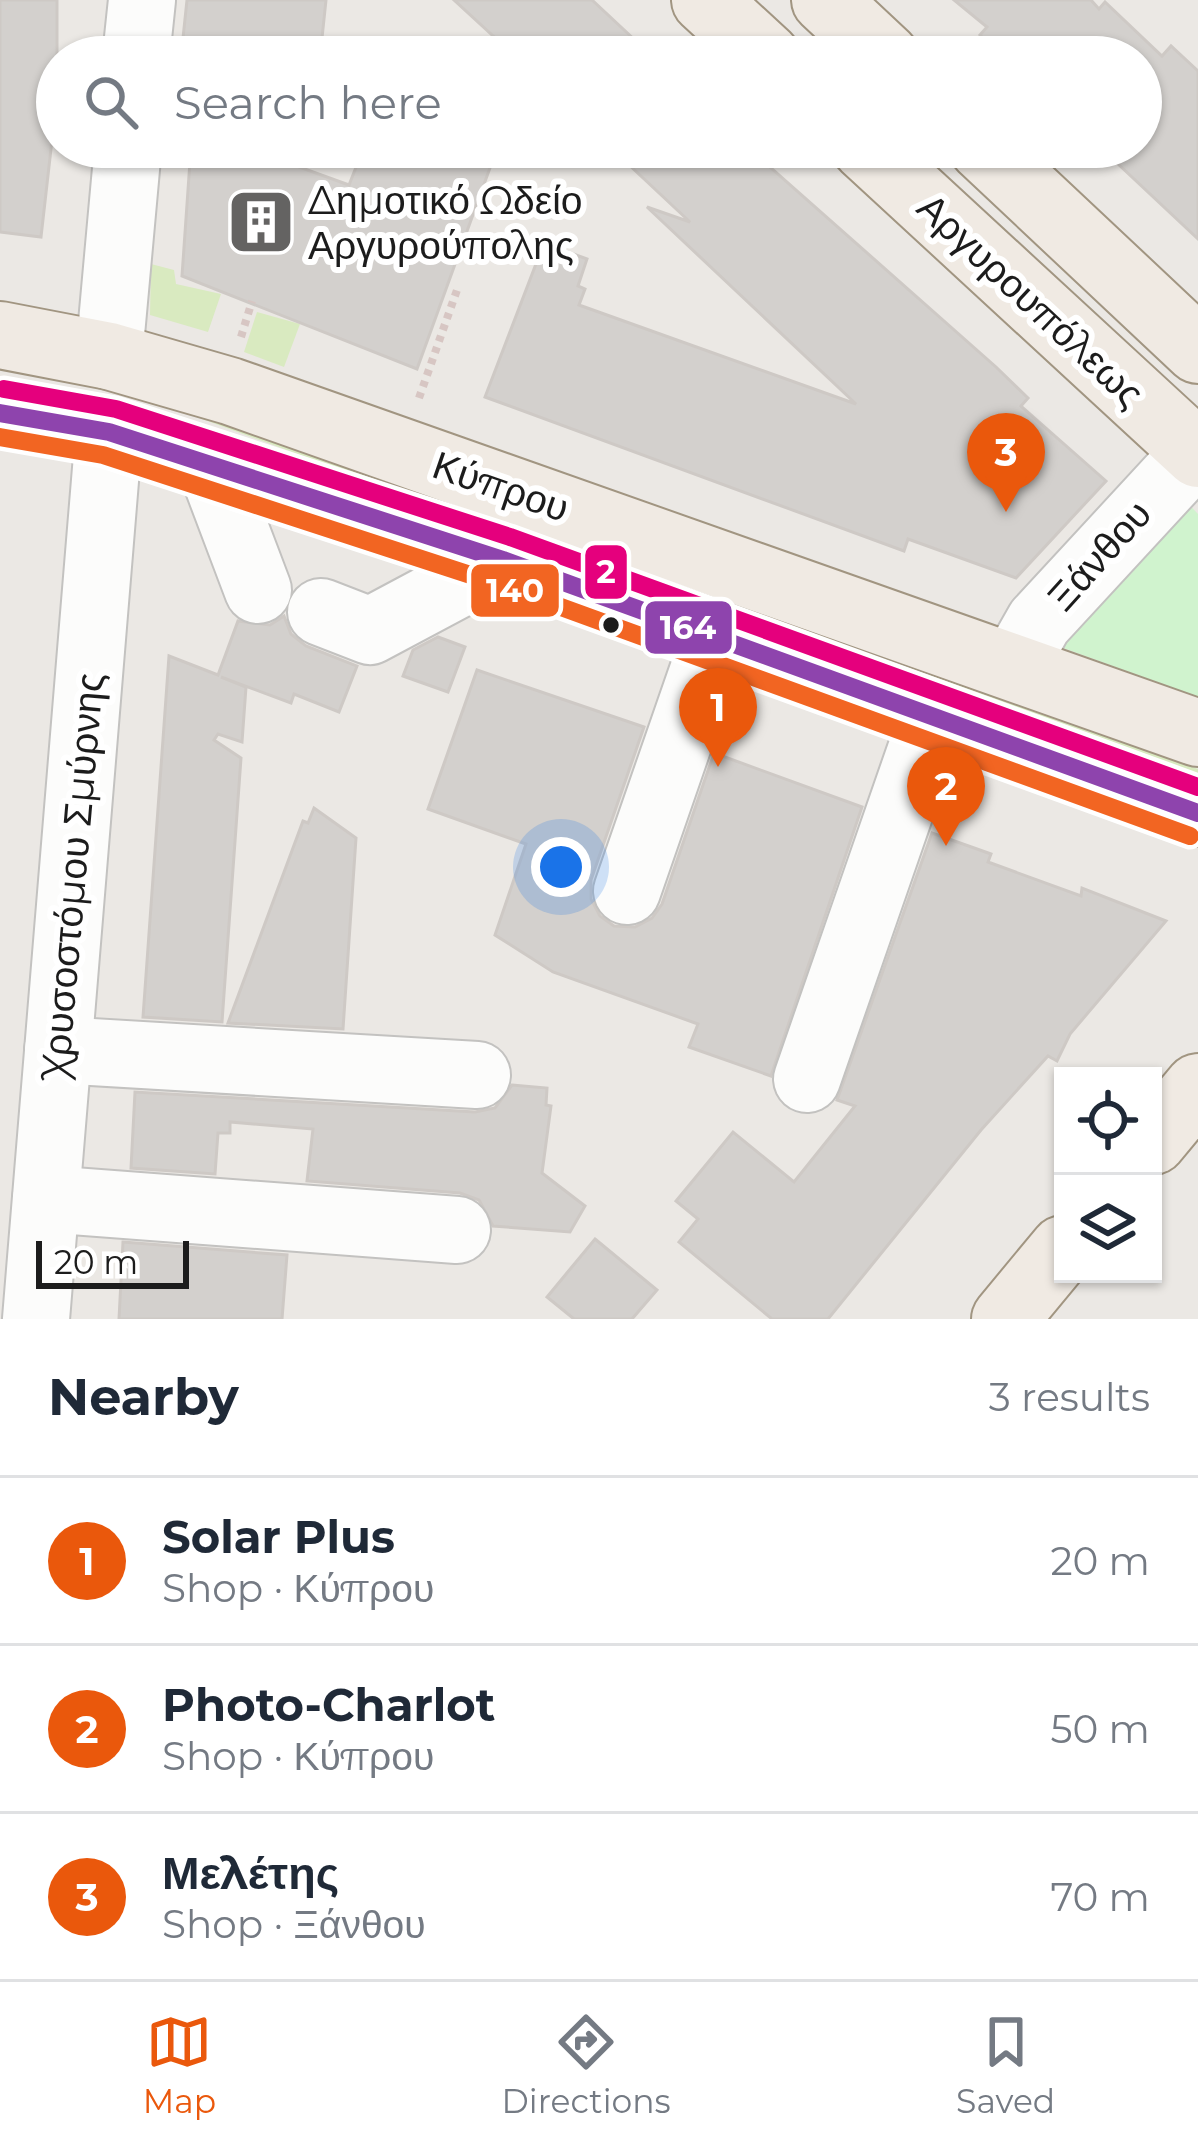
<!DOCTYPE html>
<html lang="en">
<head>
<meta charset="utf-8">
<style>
  :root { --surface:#fff; --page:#f6f6f7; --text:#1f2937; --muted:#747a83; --line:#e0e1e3; --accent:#ea580c }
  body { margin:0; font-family:Montserrat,sans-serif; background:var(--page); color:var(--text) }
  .controls { position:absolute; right:36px; bottom:36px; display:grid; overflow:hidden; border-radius:0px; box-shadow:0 3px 9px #0004 }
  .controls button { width:108px; height:108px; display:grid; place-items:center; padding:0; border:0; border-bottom:3px solid var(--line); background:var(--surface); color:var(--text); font:60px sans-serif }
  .scale { position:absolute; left:36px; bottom:30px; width:153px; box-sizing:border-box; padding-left:12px; border:6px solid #1c1c1c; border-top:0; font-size:33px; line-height:42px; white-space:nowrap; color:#1c1c1c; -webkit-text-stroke:9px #fff; paint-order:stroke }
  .you { position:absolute; left:561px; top:867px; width:42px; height:42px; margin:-30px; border:9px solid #fff; border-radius:50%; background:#1a73e8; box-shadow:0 0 0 18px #1a73e833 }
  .badge { display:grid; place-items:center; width:78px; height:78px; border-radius:50%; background:var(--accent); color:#fff; font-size:39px; font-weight:700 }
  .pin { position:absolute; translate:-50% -99px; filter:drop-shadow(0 3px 6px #0008) }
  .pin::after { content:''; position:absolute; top:63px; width:42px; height:36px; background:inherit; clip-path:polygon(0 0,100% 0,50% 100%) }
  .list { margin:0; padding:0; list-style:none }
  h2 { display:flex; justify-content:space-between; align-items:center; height:156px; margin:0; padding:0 48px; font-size:51px }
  h2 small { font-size:39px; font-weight:400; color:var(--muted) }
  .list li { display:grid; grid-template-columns:78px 1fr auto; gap:36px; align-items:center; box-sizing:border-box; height:168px; padding:0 48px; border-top:3px solid var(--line) }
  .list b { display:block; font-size:45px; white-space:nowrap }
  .list p { margin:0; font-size:39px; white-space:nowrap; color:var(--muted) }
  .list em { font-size:39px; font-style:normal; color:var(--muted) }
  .icon { flex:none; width:66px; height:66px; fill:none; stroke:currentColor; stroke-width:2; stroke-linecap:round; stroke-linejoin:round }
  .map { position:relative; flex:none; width:1198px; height:1319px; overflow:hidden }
  .search { position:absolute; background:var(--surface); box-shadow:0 3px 9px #0004; left:36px; right:36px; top:36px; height:132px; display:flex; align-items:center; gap:30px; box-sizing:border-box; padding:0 42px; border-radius:66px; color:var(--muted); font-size:45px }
  .sheet { height:660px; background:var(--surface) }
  nav { display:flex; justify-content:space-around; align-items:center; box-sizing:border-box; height:168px; border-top:3px solid var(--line); background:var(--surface); font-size:33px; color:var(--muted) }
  nav a { display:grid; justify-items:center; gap:6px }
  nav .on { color:var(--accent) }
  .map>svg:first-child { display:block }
  .grass { fill:#d9eac0 }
  .park { fill:#d0f3ce }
  .building { fill:#d3d0cd; stroke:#cec9c5; stroke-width:3 }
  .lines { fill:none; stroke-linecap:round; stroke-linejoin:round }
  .minor-casing { stroke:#c3c2c0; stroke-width:70 }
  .major-casing { stroke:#a19581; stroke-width:70 }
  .path { stroke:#d7c6c3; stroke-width:8; stroke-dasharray:6 6; stroke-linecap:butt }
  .minor { stroke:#fcfcfb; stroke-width:66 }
  .major { stroke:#f0eae3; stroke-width:66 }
  .bus-1-casing { stroke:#fff; stroke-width:27 }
  .bus-2-casing { stroke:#fff; stroke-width:27 }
  .bus-3-casing { stroke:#fff; stroke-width:27 }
  .bus-1 { stroke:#8e44ad; stroke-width:18 }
  .bus-2 { stroke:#f26522; stroke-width:18 }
  .bus-3 { stroke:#e5007d; stroke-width:18 }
  .bus-dot { fill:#1c1c1c; stroke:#fff; stroke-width:4.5 }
  .labels { text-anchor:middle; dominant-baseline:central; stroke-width:12; stroke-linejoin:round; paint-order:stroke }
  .poi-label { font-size:39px; fill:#1c1c1c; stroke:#fff; text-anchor:start }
  .street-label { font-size:39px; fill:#1c1c1c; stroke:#fff }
  .line-badge { stroke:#fff; stroke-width:4.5 }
  .badge-label { font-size:33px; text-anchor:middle; font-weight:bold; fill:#fff }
</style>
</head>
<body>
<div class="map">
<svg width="1198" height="1319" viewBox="0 0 1198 1319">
  <rect width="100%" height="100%" fill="#ebe8e4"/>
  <g class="grass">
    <path d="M151,264l23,6 2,14 45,10 -13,38 -58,-17z"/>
    <path d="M257,312l43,12 -16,43 -40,-15z"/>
    <path d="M198,406l394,144 -4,10 -394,-144z"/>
    <path d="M626,561l572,208v12l-576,-209z"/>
  </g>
  <path class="park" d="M1175,490l23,24v183l-143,-52z"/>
  <g class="building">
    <path d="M0,0h57v96l-16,141 -41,-5z"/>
    <path d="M187,0h139l-6,57h-139z"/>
    <path d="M454,0h138l61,57h-137z"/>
    <path d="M954,0h137l8,9 6,-7 57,54 9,-10 27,25v168l-98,-92h41v-90h-137l-24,-22 7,-8z"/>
    <path d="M191,147h53l105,38 15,-38h125l-5,16 7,2 -74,204 -235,-93z"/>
    <path d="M610,147h124l11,13 8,-8 243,215 32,31 -7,8 85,75 -90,97 -108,-39 -4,12 -419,-154 59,-154 43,16 -9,27 7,3 -6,16 277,99 -209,-197 43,15z"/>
    <path d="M284,616l7,18 15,12 51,20 -18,46 -45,-18 -3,9 -70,-26 25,10 -4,55 -24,-8 -4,6 27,18 -19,264 -79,-5 26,-361 49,19 20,-54 32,4z"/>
    <path d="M438,637l27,10 -17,45 -45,-16 10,-26z"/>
    <path d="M477,670l167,57 -53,153v19l9,17 14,10 21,1 17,-9 10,-14 52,-151 148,54 -91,269 -82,-29 9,-23 -145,-52 -58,-37 31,-91 -98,-35z"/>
    <path d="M314,808l42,30 -13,191 -115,-6 75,-202 5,2z"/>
    <path d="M932,833l59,21 -3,8 93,34 1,-8 84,33 -96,113 -13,27 -9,-5 -67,74 -153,189h-56l-93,-77 19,-23 -22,-18 57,-69 61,50 61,-76 -18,-6z"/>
    <path d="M512,1085l35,3 -1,17 5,1 -9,67 43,33 -15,26 -77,-6 -14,-26 -19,-7 -153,-12 6,-52 -83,-7v11h-12l-3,41 -84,-6 4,-76 340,20 20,-4z"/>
    <path d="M595,1239l62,51 -25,29h-58l-27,-22z"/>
    <path d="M123,1242l164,13 -5,64h-163z"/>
  </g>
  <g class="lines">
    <defs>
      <g id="minor">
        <path d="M136,57l6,-57"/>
        <path d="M109,356l19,-209"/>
        <path d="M210,463l48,127"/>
        <path d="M321,612l49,19 133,-71"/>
        <path d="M1014,666l25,-44 157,-170"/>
        <path d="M627,891l88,-254"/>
        <path d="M58,1050l419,25"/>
        <path d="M807,1079l126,-363"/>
        <path d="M46,1199l411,31"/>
        <path d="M36,1319l73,-887"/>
      </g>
      <g id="major">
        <path d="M705,0l62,57"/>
        <path d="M825,0l61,57"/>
        <path d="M865,147l333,307"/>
        <path d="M982,147l216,203"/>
        <path d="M0,335l109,21 121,35 968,342"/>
        <path d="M0,413l109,19 394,128 695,253"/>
        <path d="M1153,1141l45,-54"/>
        <path d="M1005,1319l58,-70"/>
      </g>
    </defs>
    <use href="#minor" class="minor-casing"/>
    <use href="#major" class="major-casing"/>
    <g class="path">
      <path d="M241,337l11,-36"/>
      <path d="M419,398l38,-108"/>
    </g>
    <use href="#minor" class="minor"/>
    <use href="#major" class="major"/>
    <defs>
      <path id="bus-1" d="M0,413l109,19 394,128 695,253"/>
      <path id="bus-2" d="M0,437l103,18 392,128 695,253"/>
      <path id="bus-3" d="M4,389l112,20 394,128 688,250"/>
    </defs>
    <use href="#bus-1" class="bus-1-casing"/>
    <use href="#bus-2" class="bus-2-casing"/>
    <use href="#bus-3" class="bus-3-casing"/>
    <use href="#bus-1" class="bus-1"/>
    <use href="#bus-2" class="bus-2"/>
    <use href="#bus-3" class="bus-3"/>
  </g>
  <defs>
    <symbol id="building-square" viewBox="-11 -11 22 22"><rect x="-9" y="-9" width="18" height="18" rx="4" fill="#646362" stroke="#fff"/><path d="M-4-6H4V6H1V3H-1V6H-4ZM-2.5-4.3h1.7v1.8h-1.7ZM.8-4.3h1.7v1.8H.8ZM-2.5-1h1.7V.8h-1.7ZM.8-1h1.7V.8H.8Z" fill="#fff"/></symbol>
  </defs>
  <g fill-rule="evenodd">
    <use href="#building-square" x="223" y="184" width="76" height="76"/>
  </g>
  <circle class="bus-dot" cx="611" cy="625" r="10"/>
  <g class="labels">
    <g class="poi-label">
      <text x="308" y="200">Δημοτικό Ωδείο<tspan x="308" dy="45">Αργυρούπολης</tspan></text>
    </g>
    <g class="street-label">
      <text transform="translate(1031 300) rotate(43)">Αργυρουπόλεως</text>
      <text transform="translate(501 486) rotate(19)">Κύπρου</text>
      <text transform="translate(1099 555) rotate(-48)">Ξάνθου</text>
      <text transform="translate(72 875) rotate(-85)">Χρυσοστόμου Σμύρνης</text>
    </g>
  </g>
  <g class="line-badge">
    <rect x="583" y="543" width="46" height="58" rx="12" fill="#e5007d"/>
    <rect x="469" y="562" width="92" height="57" rx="12" fill="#f26522"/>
    <rect x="643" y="599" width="91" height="57" rx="12" fill="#8e44ad"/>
  </g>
  <g class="badge-label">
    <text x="606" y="583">2</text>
    <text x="515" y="602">140</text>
    <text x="688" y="639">164</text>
  </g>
</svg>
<div class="controls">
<button><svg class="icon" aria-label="locate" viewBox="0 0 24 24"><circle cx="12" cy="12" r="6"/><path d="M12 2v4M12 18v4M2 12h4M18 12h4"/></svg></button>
<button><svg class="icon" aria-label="layers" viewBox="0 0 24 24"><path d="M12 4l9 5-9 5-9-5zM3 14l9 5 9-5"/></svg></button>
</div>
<div class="scale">20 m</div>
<div class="you"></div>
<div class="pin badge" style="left:718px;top:767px">1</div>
<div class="pin badge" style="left:946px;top:846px">2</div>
<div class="pin badge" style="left:1006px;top:512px">3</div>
<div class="search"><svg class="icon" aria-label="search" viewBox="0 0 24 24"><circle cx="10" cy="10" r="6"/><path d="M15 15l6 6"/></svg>Search here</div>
</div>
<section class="sheet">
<h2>Nearby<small>3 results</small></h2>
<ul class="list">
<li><span class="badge">1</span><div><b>Solar Plus</b><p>Shop · Κύπρου</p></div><em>20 m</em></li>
<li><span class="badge">2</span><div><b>Photo-Charlot</b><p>Shop · Κύπρου</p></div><em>50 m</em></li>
<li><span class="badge">3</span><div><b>Μελέτης</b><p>Shop · Ξάνθου</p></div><em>70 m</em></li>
</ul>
</section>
<nav>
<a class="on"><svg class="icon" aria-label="map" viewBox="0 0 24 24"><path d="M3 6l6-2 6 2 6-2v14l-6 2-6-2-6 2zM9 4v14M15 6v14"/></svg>Map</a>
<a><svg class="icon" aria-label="directions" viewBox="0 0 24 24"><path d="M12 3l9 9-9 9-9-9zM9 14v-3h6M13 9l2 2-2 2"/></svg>Directions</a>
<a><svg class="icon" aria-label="saved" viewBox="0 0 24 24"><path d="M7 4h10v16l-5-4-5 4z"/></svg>Saved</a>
</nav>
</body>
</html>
